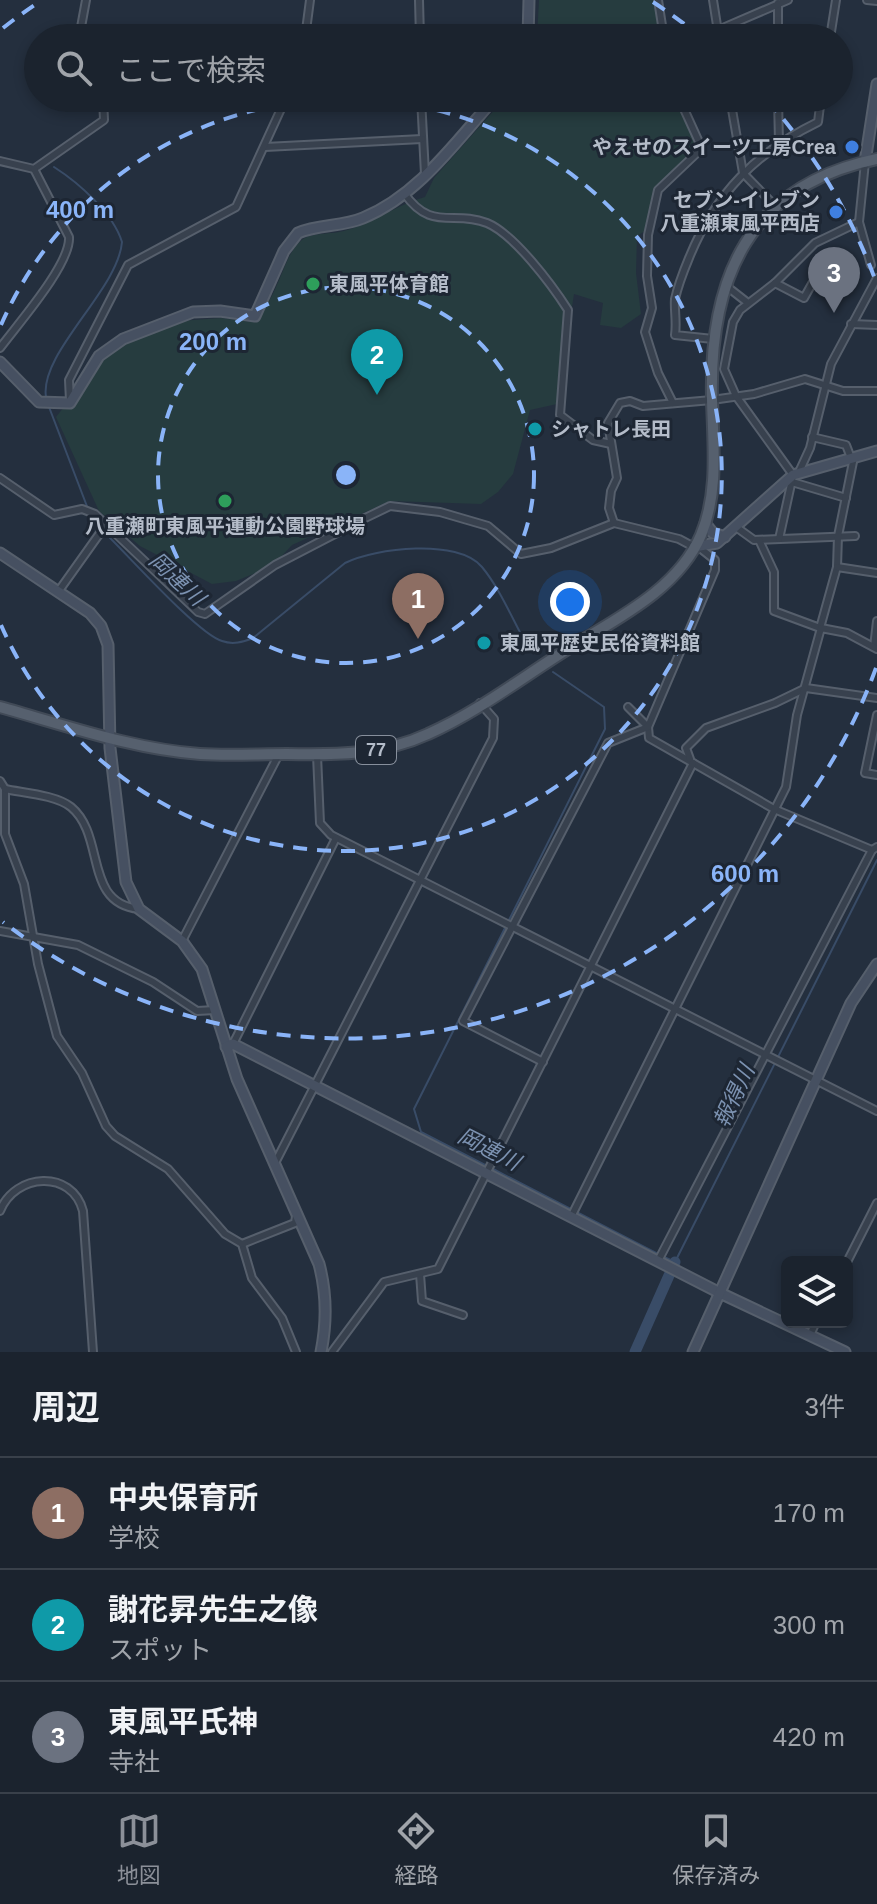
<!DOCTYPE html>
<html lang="ja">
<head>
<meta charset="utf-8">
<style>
  :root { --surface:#1b232e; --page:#242b36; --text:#f1f3f6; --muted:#a0a4aa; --line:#39404a; --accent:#8c9099 }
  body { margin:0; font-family:Arial,"Noto Sans JP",sans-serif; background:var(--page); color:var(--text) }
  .controls { position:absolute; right:24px; bottom:24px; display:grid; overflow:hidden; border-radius:12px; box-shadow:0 4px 12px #0003 }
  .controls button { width:72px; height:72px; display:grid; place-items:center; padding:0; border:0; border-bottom:2px solid var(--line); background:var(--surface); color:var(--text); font:40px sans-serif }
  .you { position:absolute; left:570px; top:602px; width:28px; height:28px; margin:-20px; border:6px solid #fff; border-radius:50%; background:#1a73e8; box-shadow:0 0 0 12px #1a73e833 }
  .badge { display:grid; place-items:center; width:52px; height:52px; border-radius:50%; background:var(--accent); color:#fff; font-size:26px; font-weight:700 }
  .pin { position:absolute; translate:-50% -66px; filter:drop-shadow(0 2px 4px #0008) }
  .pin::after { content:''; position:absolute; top:42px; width:28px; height:24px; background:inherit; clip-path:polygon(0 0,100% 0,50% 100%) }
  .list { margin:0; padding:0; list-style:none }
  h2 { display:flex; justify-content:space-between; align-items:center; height:104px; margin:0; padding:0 32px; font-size:34px }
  h2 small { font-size:26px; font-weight:400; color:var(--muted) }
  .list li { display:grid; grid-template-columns:52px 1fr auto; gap:24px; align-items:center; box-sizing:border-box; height:112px; padding:0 32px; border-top:2px solid var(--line) }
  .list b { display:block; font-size:30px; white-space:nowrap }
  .list p { margin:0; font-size:26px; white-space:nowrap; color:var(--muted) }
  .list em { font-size:26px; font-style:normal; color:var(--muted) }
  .icon { flex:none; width:44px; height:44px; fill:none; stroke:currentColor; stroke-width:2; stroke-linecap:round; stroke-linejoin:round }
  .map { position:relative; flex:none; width:877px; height:1352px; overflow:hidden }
  .search { position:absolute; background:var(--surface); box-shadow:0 4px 12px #0003; left:24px; right:24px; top:24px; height:88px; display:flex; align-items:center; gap:20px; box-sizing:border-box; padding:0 28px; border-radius:44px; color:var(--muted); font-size:30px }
  .sheet { height:440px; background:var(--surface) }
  nav { display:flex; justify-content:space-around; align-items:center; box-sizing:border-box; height:112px; border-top:2px solid var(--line); background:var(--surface); font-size:22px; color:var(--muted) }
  nav a { display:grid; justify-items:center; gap:4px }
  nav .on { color:var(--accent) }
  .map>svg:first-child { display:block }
  .green { fill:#263c3f }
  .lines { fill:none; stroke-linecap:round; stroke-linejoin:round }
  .stream { stroke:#394c67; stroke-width:2 }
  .river { stroke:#394c67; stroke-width:11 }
  .street-casing { stroke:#565f6c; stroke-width:10 }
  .secondary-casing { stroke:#565f6c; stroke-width:13 }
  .primary-casing { stroke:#414a57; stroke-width:14 }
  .street { stroke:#38414e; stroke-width:6 }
  .secondary { stroke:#465061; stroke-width:9 }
  .primary { stroke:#56606e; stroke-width:10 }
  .ring { fill:none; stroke:#8ab4f8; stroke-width:4; stroke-dasharray:14 10 }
  .shop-dot { fill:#3f7fe0; stroke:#1d2633; stroke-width:3 }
  .leisure-dot { fill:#2e9e5b; stroke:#1d2633; stroke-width:3 }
  .culture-dot { fill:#0f9aa8; stroke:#1d2633; stroke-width:3 }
  .labels { text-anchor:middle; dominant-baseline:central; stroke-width:6; stroke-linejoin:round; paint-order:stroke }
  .shield { fill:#1d2633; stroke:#878f9c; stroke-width:2 }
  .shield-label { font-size:18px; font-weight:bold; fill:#b4bcc9 }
  .poi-label { font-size:20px; font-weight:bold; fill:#b4bcc9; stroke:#1d2633; text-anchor:start }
  .water-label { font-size:22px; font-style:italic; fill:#7c92b1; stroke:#1d2633 }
  .centre { fill:#8ab4f8; stroke:#1d2633; stroke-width:4 }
  .ring-label { font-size:24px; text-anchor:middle; font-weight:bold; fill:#8ab4f8; stroke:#1d2633; stroke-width:6; stroke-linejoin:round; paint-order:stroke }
</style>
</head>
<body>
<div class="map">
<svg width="877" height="1352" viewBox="0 0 877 1352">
  <rect width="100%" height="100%" fill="#242f3e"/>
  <g class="green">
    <path d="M539,0h119l5,38h-126z"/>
    <path d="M505,98h174l16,39 -3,19c-31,22 -36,34 -41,71l-14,9 -1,37 5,41 -20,14 -21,-3 3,-22 -29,-9 -17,110 -27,6 -17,64 -15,18 -17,12 -91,-3 -98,44 -14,15 -20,12 -22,9 -24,3 -72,-38 -41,-35 -43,-94 53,-67 71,-29 41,-3 30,4c30,-23 30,-67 52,-83 9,-6 26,-5 36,-7 31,-6 56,-27 86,-35l9,-19z"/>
  </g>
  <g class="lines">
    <g class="stream">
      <path d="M46,397c-7,-44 72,-107 76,-155 -9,-29 -43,-59 -68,-75"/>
      <path d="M49,407l39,102"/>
      <path d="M89,515l11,14"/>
      <path d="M105,533c23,22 93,101 117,108 11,4 21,1 31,-3l92,-75c30,-15 113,-25 137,4 19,23 32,56 47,82"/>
      <path d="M487,1166l-66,-34 -7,-23 191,-380 -1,-22 -51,-35"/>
      <path d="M493,1169l165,85"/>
      <path d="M664,1257l11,5 202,-402"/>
    </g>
    <path class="river" d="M635,1352l40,-90"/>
    <defs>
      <g id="street">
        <path d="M419,0l1,38"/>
        <path d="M658,0l6,38"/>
        <path d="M713,0l6,38"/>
        <path d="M867,0l10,1"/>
        <path d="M778,3v35"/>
        <path d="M718,30l70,-30"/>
        <path d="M79,38l7,-38"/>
        <path d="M305,38l5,-38"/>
        <path d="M830,38l6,-38"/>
        <path d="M421,98l4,76"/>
        <path d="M730,98l13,75 32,33"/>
        <path d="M778,98l1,44"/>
        <path d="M265,147l157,-8"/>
        <path d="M0,161l34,8 70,-49 -1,-22"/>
        <path d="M865,162l-6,60 12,43"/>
        <path d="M404,193c27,39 49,17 83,30 27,11 65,62 81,87l-8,105 33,25 18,4"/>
        <path d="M775,283l29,15 9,-16"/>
        <path d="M725,285l23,18"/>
        <path d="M851,324l26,1"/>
        <path d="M713,339l-38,-4c2,-14 -1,-25 0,-36 3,-14 9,-29 14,-41 26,-64 67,-106 129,-136l3,-24"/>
        <path d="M0,348c17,-23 71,-84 69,-111l-35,-68"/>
        <path d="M70,401l-1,-21 59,-115 108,-58 50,-109"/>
        <path d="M673,403l-15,-30 -13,-41 7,-24 -5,-32 1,-41 10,-45 41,-39v-9l-20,-44"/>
        <path d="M812,437l34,8 5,13"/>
        <path d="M799,472l11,-24 21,-84 46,-86"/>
        <path d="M0,478l54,37 28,-6 13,5 103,98 7,2 70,-49 81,-42"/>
        <path d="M792,482l54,16"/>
        <path d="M361,520l29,-14 50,6 48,14 33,28 30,-6 63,-25 65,16 15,8"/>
        <path d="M614,523l-5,-15 2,-17 6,-13 -9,-55 12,-20 10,-2 13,5 69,-6 42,-6 51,-15 38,12h34"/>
        <path d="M736,527l18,13 101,-4"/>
        <path d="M779,539l14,-64 -57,-79 -12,-27 9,-47 7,-12 35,-27 40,-40 44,-21"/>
        <path d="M759,540l15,32v39l46,17 17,-61 1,-31 16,-79"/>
        <path d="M837,567l40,6"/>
        <path d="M58,592l47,-66"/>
        <path d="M874,647l3,-26"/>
        <path d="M628,707l20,20 1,11 125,71 98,41"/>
        <path d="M877,715l-12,58 12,2"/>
        <path d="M317,755l3,68 11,12 546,276"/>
        <path d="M690,759l-4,-11 20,-20 69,-25 31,-15 71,10"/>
        <path d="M0,781l5,8v45l19,50 14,80 19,72 25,37 24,53 9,10 53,33 57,65 17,10 10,34 30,40 14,34"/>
        <path d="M5,789c19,4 51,6 66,18 35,29 12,96 68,102"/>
        <path d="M0,931l78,14 75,37 44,29 18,-1"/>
        <path d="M182,941l97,-187"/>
        <path d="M233,1044l103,-206"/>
        <path d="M543,1062l-80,-41 145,-278 40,-16 67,-157v-10l-15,-12"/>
        <path d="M274,1165l219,-427 1,-19 -14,-16"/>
        <path d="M0,1211c15,-38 72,-42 83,0l10,141"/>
        <path d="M571,1217l215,-430 11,-72 24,-87 26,5 30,16"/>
        <path d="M242,1244l53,-21 1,-7"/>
        <path d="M658,1261l214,-411 5,-3"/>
        <path d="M847,1262l30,-59"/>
        <path d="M420,1274l2,27 41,14"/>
        <path d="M811,1333l5,-11"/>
        <path d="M332,1352l52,-70 54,-13 255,-506"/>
      </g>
      <g id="secondary">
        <path d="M528,38l1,-38"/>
        <path d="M865,162l12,-78"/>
        <path d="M0,362l39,40 31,1 29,-47 24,-17 70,-27 27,-1 35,5 29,-65 14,-18c20,-9 44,-6 65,-15 56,-23 93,-77 132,-120"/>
        <path d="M705,523l8,10 12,4"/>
        <path d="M694,547l23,-4 76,-68 84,-24"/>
        <path d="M0,553l90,60 11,13 7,19 2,103 16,134 13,27 43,32 20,28 35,110 82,185c8,30 8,58 2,88"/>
        <path d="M226,1047l7,-3 487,249 125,59"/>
        <path d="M693,1352l158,-349 26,-39"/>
      </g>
      <path id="primary" d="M0,707c65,18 132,42 200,47 29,2 58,0 87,0 48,1 96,1 141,-20 50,-22 96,-58 143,-87 47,-29 107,-58 130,-112 18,-43 12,-91 11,-136 -3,-121 37,-214 165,-240"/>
    </defs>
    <use href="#street" class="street-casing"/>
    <use href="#secondary" class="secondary-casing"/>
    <use href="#primary" class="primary-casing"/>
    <use href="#street" class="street"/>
    <use href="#secondary" class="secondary"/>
    <use href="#primary" class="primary"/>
  </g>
  <g class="ring">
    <circle cx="346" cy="475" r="188"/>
    <path d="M1 325A376 376 0 1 1 1 625"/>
    <path d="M876 668A564 564 0 0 1 3 922M3 28A564 564 0 0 1 39 2M653 2A564 564 0 0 1 701 37M768 101A564 564 0 0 1 876 282"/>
  </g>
  <g class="shop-dot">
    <circle cx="852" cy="147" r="8"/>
    <circle cx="836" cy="212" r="8"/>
  </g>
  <g class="leisure-dot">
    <circle cx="313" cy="284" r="8"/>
    <circle cx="225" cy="501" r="8"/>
  </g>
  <g class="culture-dot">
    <circle cx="535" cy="429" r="8"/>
    <circle cx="484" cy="643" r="8"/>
  </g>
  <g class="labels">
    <rect class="shield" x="356" y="736" width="40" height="28" rx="6"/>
    <g class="shield-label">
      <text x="376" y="750">77</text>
    </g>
    <g class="poi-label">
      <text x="836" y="147" text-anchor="end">やえせのスイーツ工房Crea</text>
      <text x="820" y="200" text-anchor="end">セブン-イレブン<tspan x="820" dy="23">八重瀬東風平西店</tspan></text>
      <text x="329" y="284">東風平体育館</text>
      <text x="551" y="429">シャトレ長田</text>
      <text x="225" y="526" text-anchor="middle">八重瀬町東風平運動公園野球場</text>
      <text x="500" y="643">東風平歴史民俗資料館</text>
    </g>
    <g class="water-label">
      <text transform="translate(177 579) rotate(43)">岡連川</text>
      <text transform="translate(734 1096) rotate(-65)">報得川</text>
      <text transform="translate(489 1149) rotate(27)">岡連川</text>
    </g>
  </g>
  <circle cx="346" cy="475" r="12" class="centre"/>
  <g class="ring-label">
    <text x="80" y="218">400 m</text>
    <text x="213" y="350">200 m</text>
    <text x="745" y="882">600 m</text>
  </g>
</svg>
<div class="controls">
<button><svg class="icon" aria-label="layers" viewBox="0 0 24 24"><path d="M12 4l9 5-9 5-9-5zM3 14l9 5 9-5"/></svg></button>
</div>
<div class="you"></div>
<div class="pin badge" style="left:418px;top:639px;background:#8d6e63">1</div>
<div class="pin badge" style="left:377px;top:395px;background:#0f9aa8">2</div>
<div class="pin badge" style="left:834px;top:313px;background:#6b7280">3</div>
<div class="search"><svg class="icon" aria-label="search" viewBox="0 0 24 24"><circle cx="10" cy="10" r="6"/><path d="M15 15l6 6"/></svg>ここで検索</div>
</div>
<section class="sheet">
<h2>周辺<small>3件</small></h2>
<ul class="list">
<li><span class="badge" style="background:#8d6e63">1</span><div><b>中央保育所</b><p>学校</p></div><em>170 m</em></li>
<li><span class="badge" style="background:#0f9aa8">2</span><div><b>謝花昇先生之像</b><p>スポット</p></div><em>300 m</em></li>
<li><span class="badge" style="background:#6b7280">3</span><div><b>東風平氏神</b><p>寺社</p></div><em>420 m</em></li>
</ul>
</section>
<nav>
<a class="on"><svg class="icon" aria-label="map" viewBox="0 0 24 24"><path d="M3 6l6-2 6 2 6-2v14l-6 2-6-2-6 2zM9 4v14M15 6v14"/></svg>地図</a>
<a><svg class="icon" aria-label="directions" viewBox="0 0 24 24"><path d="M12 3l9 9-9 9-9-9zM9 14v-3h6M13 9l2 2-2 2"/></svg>経路</a>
<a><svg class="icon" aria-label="saved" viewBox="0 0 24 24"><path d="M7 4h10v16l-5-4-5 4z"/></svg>保存済み</a>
</nav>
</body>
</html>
